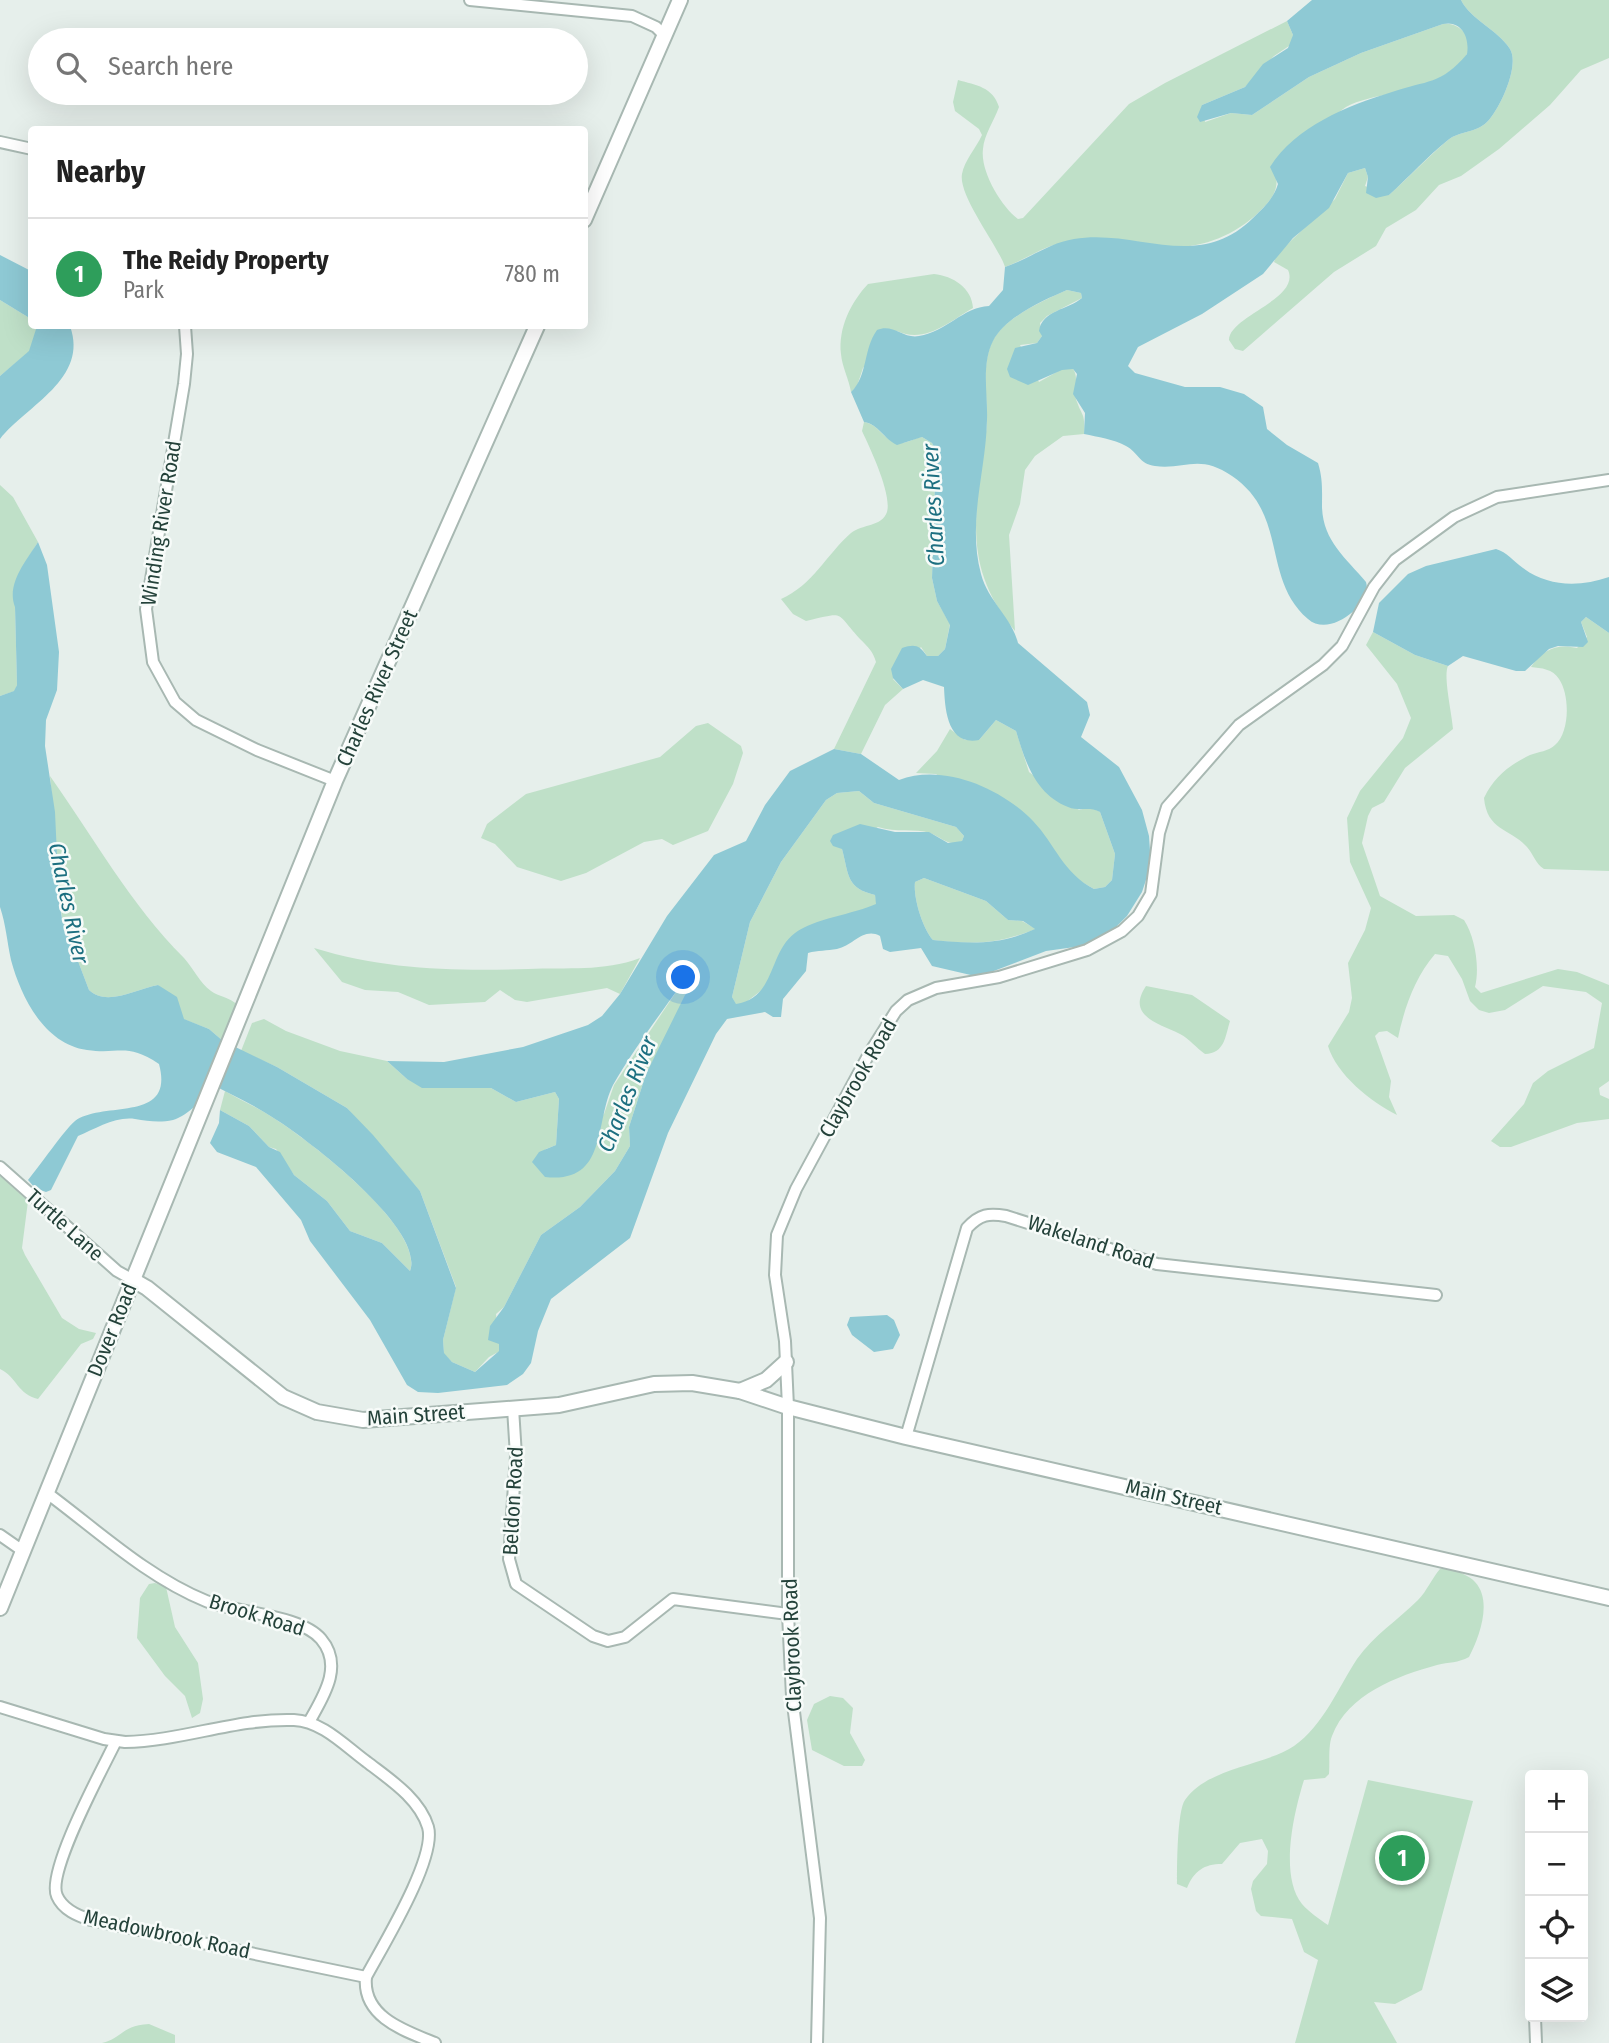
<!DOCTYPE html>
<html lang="en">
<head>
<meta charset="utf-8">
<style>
  :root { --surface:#fff; --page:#f6f6f6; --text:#222; --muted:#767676; --line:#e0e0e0; --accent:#db2777 }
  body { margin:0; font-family:"Fira Sans Condensed",sans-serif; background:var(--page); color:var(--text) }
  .controls { position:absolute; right:21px; bottom:21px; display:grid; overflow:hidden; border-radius:7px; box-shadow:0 7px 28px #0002 }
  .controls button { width:63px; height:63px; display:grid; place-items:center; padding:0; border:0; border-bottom:2px solid var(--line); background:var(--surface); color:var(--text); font:35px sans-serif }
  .you { position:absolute; left:684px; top:978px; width:24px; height:24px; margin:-18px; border:5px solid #fff; border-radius:50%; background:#1a73e8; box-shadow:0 0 0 10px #1a73e833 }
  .badge { display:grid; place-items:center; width:46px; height:46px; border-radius:50%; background:var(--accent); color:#fff; font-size:23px; font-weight:700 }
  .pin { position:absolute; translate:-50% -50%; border:4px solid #fff; box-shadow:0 2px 7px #0006 }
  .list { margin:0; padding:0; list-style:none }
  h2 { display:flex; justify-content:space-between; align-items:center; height:91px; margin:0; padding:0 28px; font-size:30px }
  h2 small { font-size:23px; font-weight:400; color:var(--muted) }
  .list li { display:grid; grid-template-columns:46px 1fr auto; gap:21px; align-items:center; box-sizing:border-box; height:112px; padding:0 28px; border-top:2px solid var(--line) }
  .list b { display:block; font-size:26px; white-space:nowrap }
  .list p { margin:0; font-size:23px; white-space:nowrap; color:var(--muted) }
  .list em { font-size:23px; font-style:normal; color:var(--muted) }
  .icon { flex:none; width:38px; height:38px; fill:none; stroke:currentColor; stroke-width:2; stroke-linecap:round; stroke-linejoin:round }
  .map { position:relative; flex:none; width:1609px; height:2043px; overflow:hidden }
  .search { position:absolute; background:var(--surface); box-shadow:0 7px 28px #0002; left:28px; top:28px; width:560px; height:77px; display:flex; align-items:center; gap:18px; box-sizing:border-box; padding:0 24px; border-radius:38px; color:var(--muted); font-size:26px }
  .panel { position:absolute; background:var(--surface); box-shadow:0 7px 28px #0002; left:28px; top:126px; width:560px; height:203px; border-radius:7px }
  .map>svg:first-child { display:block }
  .green { fill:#bfe0c8 }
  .water { fill:#8ec9d4; fill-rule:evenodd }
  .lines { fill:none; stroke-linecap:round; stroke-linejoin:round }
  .minor-casing { stroke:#a8b8b2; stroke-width:14 }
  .tertiary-casing { stroke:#a8b8b2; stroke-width:18 }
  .minor { stroke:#fff; stroke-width:10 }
  .tertiary { stroke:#fff; stroke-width:14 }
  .labels { text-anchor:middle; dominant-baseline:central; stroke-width:5; stroke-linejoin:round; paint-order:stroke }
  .street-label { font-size:21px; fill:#24423a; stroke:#f7fbf9 }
  .water-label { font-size:23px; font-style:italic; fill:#1c6f80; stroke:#f7fbf9 }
</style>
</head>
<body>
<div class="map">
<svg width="1609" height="2043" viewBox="0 0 1609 2043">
  <rect width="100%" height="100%" fill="#e6efeb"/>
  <g class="green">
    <path d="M1461,0h148v58l-28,12 -31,35 -51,44 -38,27 -22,9 -23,25 -30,18 -10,18 -42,26 -91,79 -8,-2 -6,-9c0,-24 72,-41 59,-70l-14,-8 3,-8 58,-55 13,-26 17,-5 3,9 -3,9 24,9c20,-18 39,-38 59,-55 11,-9 28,-7 39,-18 13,-13 33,-57 23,-73 -13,-20 -39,-29 -49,-49z"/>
    <path d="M1287,21l6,14 -1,9 -18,12 -29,31 -43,18 3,17 26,-9 21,2 57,-38 52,-24 82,-29c15,-3 32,14 24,30 -5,10 -19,19 -28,25 -20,14 -68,14 -93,28 -18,11 -52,52 -70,68 3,17 -6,26 -17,37 -26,25 -61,38 -98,35 -11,-1 -21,-6 -32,-6 -23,-1 -52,0 -75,4 -12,3 -34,17 -49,22 -6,-20 -47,-71 -43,-93 2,-13 14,-26 20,-39l-3,-6 -24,-18 -2,-9 5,-22c18,5 35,7 41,27 -5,14 -15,28 -16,42 -3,22 18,57 35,70l5,-1 106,-114 36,-21z"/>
    <path d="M934,274c19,2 38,14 39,34 -24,14 -48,36 -76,23l-34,37 -6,18 -6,6c-2,-13 -9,-25 -10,-38 -3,-26 10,-52 27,-70z"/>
    <path d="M1067,290l14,3 1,5 -35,18 -7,7 2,13 -5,7 -17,2 19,37 23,-13h11c7,10 -1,22 4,33 6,16 8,11 7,32l-21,2 -28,20 -10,14 -5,34 -11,31 6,96c-44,-54 -43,-97 -34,-165 1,-15 6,-31 6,-47 0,-25 -6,-55 6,-79 13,-23 51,-40 74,-50z"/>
    <path d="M0,300l31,19 1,7h6l-8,25 -30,25z"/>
    <path d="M864,422c15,2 19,19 35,21 6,1 16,-5 23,-6l10,6 4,8 -4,127 5,23 13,23 -5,25 -7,7h-11l-6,-9 -28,32 10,10 -18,16 -24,49 -27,-5 42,-87c-3,-11 -8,-15 -16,-23 -26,-28 -13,-27 -54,-18l-13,-7 -12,-15c32,-14 45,-44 70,-66 11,-9 31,-6 36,-21 5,-18 -17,-64 -25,-81z"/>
    <path d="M0,485l13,12 25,45 -10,16 -13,49 2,78 -2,6 -15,5z"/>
    <path d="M1586,617l23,16v238l-65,-2c-9,-6 -10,-14 -17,-22 -17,-19 -40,-16 -43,-49 10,-21 25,-33 46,-43 8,-3 19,-4 25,-10 15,-13 15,-50 4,-66 -6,-10 -18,-11 -28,-12 11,-17 26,-24 46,-19l10,-11 -6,-15z"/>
    <path d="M1373,632l42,23 33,11c-5,10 4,48 5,63l-48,39 -21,34 -12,6 -4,8 -6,27 18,53 36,20 38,-1 10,5c11,17 16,47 11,67l6,6 77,-24 19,3 32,13v96l-10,7 1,7 9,4v20l-32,4 -66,24h-11l-9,-6 33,-37 9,-21 15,-12 46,-23 8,-45 -16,-11 -43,-6 -38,24 -16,3 -10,-3 -9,-9 -8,-22 -14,-23 -13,-2c-20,23 -31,55 -37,84l-11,-7 -8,1 -4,4 16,45 -2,16 8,18c-27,-14 -60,-40 -69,-69l21,-34 3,-14 -4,-35 17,-33 6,-22 -21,-46 -3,-44 13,-27 43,-53 8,-20 -14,-34 -31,-39z"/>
    <path d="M996,720l20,11 13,41 50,38 12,-3 9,5 15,42 -3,26 -7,7 -11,2 -19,-11 -20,-24 -119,-80 -20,-1 21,-22 13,-22 15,11h14z"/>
    <path d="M708,723l33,23 2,7 -10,31 -25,47 -35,14 -11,-6 -18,3 -58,31 -25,8 -44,-14 -22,-23 -14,-6 6,-14 39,-30 134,-37 36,-31z"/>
    <path d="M50,776c44,62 80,128 134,182 9,10 16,25 27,33 8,6 17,5 28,15l-16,35 -14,-12 -26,-10 -4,-10 -21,-24c-21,4 -52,22 -69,5l-27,-71z"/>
    <path d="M859,791l15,12 82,24 8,9 -2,5c-14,6 -19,-3 -32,-8 -15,-5 -34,0 -52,-6l-36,22c7,26 4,39 33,46l2,10 -101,58 -9,23 -22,17 -9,2 -4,-8 18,-75 31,-60 45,-62 11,-7z"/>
    <path d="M924,878l62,23 22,19 14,1 14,8c-39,15 -62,16 -103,11 -10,-11 -20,-42 -18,-58z"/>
    <path d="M314,948c71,22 141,23 214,21 39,-2 75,3 112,-11l-20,36 -13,-6 -80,14 -12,-2 -15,-10 -15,12 -56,3 -31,-13 -33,-2 -23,-8z"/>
    <path d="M680,986h5v14l-39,74 -17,53 1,19 -15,25 -35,36 -39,28 -37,72 -8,7 4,37 -11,6 -14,15 -23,-10 -8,-8 -1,-14 13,-53 -36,-96 -73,-83 -70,-41 -36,-16 11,-28 12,-4 22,12 54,20 47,10 20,18 84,9 25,14 39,-10 4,7 -3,46 -10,4 -13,13 71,-48 10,-29z"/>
    <path d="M1146,986l46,9 38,26c-5,16 -5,32 -25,33 -9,-6 -15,-15 -25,-20 -22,-11 -54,-18 -34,-48z"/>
    <path d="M225,1091c15,9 32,16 47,26 34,21 153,111 138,154l-28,-28 -32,-12 -23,-30 -33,-26 -18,-26 -7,-2 -20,-21 -29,-16z"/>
    <path d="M0,1176l28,25 -6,47 3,7 37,63 17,11 17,4 -3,6 -12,5 -43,55c-20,-4 -22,-23 -38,-30z"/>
    <path d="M1451,1568c7,4 19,8 24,14 18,19 4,56 -6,75 -11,6 -20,5 -32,8 -40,11 -89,29 -105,71 -4,10 -2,26 -3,38l-4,4 -21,2c-10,32 -25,95 -2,124 7,8 17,15 26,21l40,-145 105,21 -51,189 -27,14 -21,-2 23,41h-102l23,-83 -14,-8 -12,-33 -31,-3 -5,-5 -5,-22 2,-8 14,-17 1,-13 -6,-12 -22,4 -18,21c-18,0 -28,7 -35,24l-10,-4c0,-16 0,-73 8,-84 23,-33 79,-34 109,-54 29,-20 44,-58 63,-87 17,-24 41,-39 61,-59 9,-9 14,-22 22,-31z"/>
    <path d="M155,1583l11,4 9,40 23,36 5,36 -3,14 -8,5 -7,-22 -20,-20 -28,-38 3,-40 9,-14z"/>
    <path d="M830,1696l13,2 10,10 -3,25 15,27 -3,6h-18l-32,-16 -5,-30 7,-16z"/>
    <path d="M149,2024l26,11v8h-73c21,-5 20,-18 47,-19z"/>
  </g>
  <g class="water">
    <path d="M1312,0h149c10,20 36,29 49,49 10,16 -10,60 -23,73 -11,11 -28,9 -39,18 -20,16 -39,37 -59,55l-13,3 -10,-5 2,-16 -3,-9 -17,5 -19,35 -36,30 -30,36 -61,40 -64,33 -10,19 7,7 50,14h35l24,7 19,13 4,22 20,16 31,18c5,16 4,28 4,44 1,34 24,51 44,75 7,21 -36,57 -58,37 -47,-41 -19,-104 -76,-143 -33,-23 -47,-6 -77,-10 -16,-2 -17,-14 -29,-20 -13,-7 -28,-9 -42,-12l1,-21 -12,-19 4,-20 -4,-5 -11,1 -34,15 -18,-8 -3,-8 8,-21 22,-5 5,-7 -3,-5c3,-21 29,-21 43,-33l-1,-5 -14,-3c-23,10 -62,27 -74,51 -12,24 -5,53 -6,79 -1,51 -20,102 -6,154 7,27 31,44 37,69l69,59 3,13 -9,22 38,30 23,43 7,26 2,29 -9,27 -15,24 -20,20 -25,10 -36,5 -60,23 -11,2 -43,-10 -11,-18 -31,4 -7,-3 -3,-13c-17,-9 -27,10 -43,13 -10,2 -19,1 -29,4l-2,18 -23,28 -2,18h-8l-8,-5 -38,7 -11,15 -48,99 -38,105 -79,61 -13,32 -7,32 -8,11 -16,11 -69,8 -20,-1 -11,-7 -37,-65 -60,-79 -9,-21 -45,-53 -39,-15 -7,-9 9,-20 1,-13 29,16 20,21 11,5 14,23 33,26 23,30 32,12 28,28c16,-42 -105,-134 -138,-154 -18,-12 -38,-21 -57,-31 -13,12 -25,29 -42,34 -14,3 -25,1 -38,-1 -19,-3 -40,10 -57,17l-27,54 -5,2 -11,-4 -7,-8c10,-12 38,-52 47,-59 29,-21 100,3 84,-57 -33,-22 -40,-9 -72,-14 -43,-6 -66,-53 -76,-90 -4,-18 -5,-35 -11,-53v-211l14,-5 3,-6 -2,-78c-9,-23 11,-46 23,-65l9,23 12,87 -2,38 -11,30 -1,26 10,66 4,87 3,20 27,71c17,17 48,-1 69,-5l19,12 7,22 25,10 14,12 54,26 70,41 26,27 47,56 36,97 -13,52 1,13 8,9 23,10 24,-21v-7l-11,-4 2,-14 14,-19 37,-72 39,-28 35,-36 15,-25 -1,-19 17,-53 41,-83 -2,-5h-5c-21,30 -49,67 -67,99 -19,38 -5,99 -68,92l-13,-15 7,-10 17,-7 3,-46 -4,-7 -39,10 -25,-14h-69l-15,-9 -20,-18 57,1 79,-15 65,-22 14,-9 18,-22 47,-78 47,-61 32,-14 19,-36 25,-34 44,-22 27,5 38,26c44,-17 102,8 134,41 22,23 30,52 61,68l11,-2 7,-7 3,-26 -15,-42c-11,-6 -20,0 -32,-5 -33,-13 -43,-46 -52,-76l-20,-11 -17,20c-32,6 -34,-31 -35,-53l-21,-7 -20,9 -10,-11 -2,-9 11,-21c13,-4 17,-3 25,8h11l7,-7 5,-24 -13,-24 -5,-23 4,-127 -4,-8 -10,-6 -25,8c-13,-6 -19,-21 -33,-23l-13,-30c17,-16 12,-43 26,-62 16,-7 26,9 42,6 27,-4 44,-29 70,-30l14,-16 2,-23c24,-8 44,-24 69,-28 63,-11 123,34 179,-21 11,-11 21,-20 25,-34l-8,-17c26,-41 77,-61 122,-75 35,-12 49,-7 75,-38 3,-17 -6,-34 -24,-30l-82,29 -52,24 -57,38 -21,-2 -31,9 -3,-5 5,-12 43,-18 18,-23 25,-16 5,-13 -6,-14zM859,791l15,12 82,24 8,9 -2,5 -14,2 -19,-11h-34l-35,-8 -27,11 -3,6 3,5 9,3c7,26 4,39 33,46l1,9c-22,10 -63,15 -81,29 -27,20 -19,65 -59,71l-4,-7 18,-75 31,-60 45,-62 11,-7zM924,878l62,23 22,19 15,1 12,8c-35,16 -64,15 -102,11 -10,-11 -20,-42 -18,-58z"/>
    <path d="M0,255l31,16v48l-31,-19z"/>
    <path d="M37,326h33c19,53 -43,79 -70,113v-63l29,-25z"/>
    <path d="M1496,549c11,3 17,12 27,19 25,19 57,19 86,9v56l-23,-16 -5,5 7,20 -5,5 -25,-1 -9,3 -24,22h-9l-53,-15 -15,10 -33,-11 -42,-23 6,-29 29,-29 18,-8z"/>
    <path d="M887,1315l7,5 6,15 -7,14 -19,3 -22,-17 -5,-10 3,-8z"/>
  </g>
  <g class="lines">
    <defs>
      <g id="minor">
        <path d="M470,0l162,16 24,11 8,8"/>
        <path d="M0,142l32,7"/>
        <path d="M185,326l2,28 -3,30 -38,225 7,53 22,40 21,18 61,30 78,31"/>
        <path d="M0,1167l117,104 16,9"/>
        <path d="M513,1408l3,48 -7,103 7,25 77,52 15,5 17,-4 48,-38 115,15"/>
        <path d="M906,1437l61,-209c13,-14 22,-15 39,-12l151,48 279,31"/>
        <path d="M47,1493c50,37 100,84 159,108 31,12 95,14 115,38 23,27 2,58 -12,83"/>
        <path d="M0,1535l23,16"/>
        <path d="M0,1707l104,32 21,3c57,-1 111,-24 169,-22 28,1 51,26 73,42 22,17 52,36 61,65 9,31 -46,120 -62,150 -4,40 39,54 69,66"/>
        <path d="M116,1741c-13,27 -70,131 -59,155 6,14 21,20 34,24l275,57"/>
        <path d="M1535,2017l1,26"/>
        <path d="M817,2043l3,-125 -28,-222 -4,-82v-207l-3,-66 -10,-66 2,-40 19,-46 73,-135 27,-43 12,-11 28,-12 63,-11 88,-27 35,-19 16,-15 13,-22 8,-61 8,-26 72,-82 84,-60 19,-19 32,-59 21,-27 59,-43 43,-20 112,-17"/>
      </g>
      <g id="tertiary">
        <path d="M584,220l96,-220"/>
        <path d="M133,1280l14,8 136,109 34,15 46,8 196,-15 95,-21 38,-1 48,8 48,16 118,30 703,161"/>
        <path d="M740,1391l26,-11 20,-18"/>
        <path d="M0,1608l335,-827 202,-455"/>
      </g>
    </defs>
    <use href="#minor" class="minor-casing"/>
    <use href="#tertiary" class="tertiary-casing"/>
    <use href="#minor" class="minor"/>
    <use href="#tertiary" class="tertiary"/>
  </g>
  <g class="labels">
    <g class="street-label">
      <text transform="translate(161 523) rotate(-81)">Winding River Road</text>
      <text transform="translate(377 688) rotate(-66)">Charles River Street</text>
      <text transform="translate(858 1078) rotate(-60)">Claybrook Road</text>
      <text transform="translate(65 1225) rotate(42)">Turtle Lane</text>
      <text transform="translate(1091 1242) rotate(18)">Wakeland Road</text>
      <text transform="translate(112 1330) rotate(-68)">Dover Road</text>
      <text transform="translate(416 1415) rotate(-4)">Main Street</text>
      <text transform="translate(1174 1497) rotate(13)">Main Street</text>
      <text transform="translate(513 1501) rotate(-87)">Beldon Road</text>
      <text transform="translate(257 1615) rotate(17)">Brook Road</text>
      <text transform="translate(792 1645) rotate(-92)">Claybrook Road</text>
      <text transform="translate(167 1934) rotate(12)">Meadowbrook Road</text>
    </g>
    <g class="water-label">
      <text transform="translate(933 505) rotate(-93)">Charles River</text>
      <text transform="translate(69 903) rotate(78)">Charles River</text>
      <text transform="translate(627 1094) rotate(-68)">Charles River</text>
    </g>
  </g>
</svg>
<div class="controls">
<button>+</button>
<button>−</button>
<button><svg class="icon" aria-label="locate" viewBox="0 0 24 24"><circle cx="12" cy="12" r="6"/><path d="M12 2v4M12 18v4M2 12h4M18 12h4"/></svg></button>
<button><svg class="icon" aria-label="layers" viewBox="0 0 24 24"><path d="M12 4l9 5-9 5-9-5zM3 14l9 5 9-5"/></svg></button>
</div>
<div class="you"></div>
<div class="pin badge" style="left:1402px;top:1858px;background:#2e9e5b">1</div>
<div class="search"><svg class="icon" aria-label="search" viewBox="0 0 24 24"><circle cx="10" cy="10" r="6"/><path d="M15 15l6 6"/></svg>Search here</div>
<section class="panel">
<h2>Nearby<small></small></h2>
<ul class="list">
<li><span class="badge" style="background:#2e9e5b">1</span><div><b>The Reidy Property</b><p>Park</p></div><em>780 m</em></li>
</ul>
</section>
</div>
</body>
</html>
